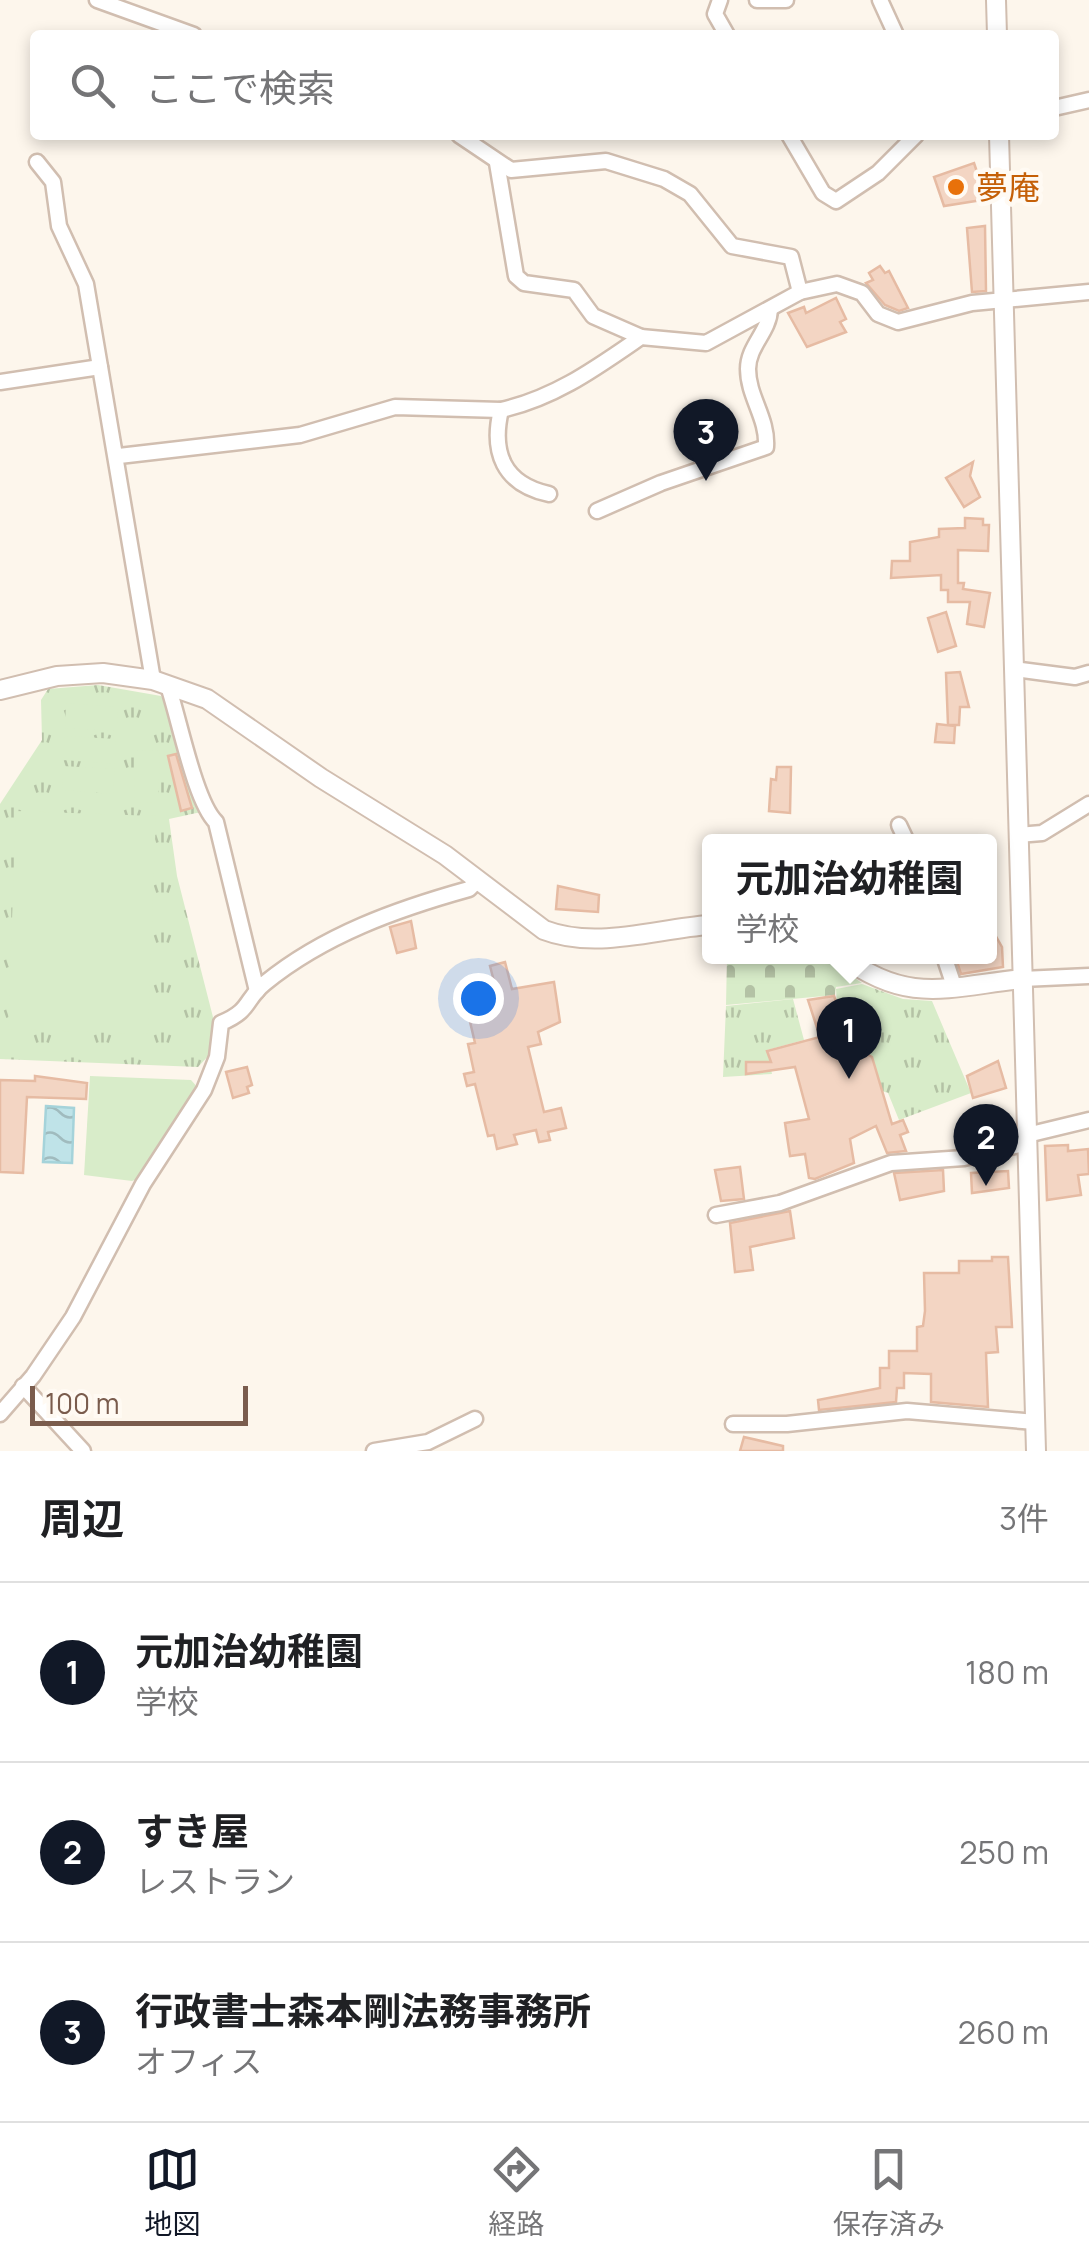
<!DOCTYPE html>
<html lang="ja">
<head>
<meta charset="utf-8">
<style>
  :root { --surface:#fff; --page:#f6f6f6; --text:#202124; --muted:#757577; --line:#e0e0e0; --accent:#111827 }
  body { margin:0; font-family:Manrope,"Noto Sans JP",sans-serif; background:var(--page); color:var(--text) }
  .scale { position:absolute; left:30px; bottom:25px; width:218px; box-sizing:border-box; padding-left:10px; border:5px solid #7a5c4d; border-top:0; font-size:28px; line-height:35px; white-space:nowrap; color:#7a5c4d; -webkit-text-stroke:8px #fffaf3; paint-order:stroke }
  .you { position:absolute; left:478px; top:998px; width:35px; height:35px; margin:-25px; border:8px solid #fff; border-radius:50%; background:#1a73e8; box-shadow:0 0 0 15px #1a73e833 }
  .badge { display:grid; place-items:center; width:65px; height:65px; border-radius:50%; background:var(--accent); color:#fff; font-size:32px; font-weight:700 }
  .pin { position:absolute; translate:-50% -82px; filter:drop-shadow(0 2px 5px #0008) }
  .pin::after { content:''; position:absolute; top:52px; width:35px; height:30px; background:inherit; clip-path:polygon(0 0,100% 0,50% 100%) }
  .popup { position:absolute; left:702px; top:834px; width:295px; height:130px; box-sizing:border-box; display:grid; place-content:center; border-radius:10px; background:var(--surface); filter:drop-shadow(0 2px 8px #0005); font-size:32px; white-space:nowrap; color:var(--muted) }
  .popup b { font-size:38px; color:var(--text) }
  .popup::after { content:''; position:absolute; left:50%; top:100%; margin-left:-20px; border:20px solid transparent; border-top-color:var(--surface) }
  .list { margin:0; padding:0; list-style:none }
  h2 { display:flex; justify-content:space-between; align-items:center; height:130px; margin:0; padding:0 40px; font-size:42px }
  h2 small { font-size:32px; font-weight:400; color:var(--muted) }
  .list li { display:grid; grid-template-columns:65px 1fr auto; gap:30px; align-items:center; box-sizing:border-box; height:180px; padding:0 40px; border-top:2px solid var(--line) }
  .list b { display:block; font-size:38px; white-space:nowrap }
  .list p { margin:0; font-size:32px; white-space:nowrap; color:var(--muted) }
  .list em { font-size:32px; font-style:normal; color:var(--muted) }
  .icon { flex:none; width:55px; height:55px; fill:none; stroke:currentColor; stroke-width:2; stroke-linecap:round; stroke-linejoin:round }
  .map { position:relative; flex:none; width:1089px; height:1451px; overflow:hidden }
  .search { position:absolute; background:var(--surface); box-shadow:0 5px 15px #0003; left:30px; right:30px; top:30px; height:110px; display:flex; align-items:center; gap:25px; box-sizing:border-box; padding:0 35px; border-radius:10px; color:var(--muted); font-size:38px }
  .sheet { height:670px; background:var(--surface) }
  nav { display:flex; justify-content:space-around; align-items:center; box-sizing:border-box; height:140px; border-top:2px solid var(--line); background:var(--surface); font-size:28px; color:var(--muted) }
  nav a { display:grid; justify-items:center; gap:5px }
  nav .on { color:var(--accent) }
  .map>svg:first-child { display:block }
  .cemetery { fill:url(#cemetery-stones) }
  .park { fill:url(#park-tufts) }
  .garden { fill:#d8ecc9 }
  .water { fill:url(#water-waves); stroke:#a5d3da; stroke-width:2.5 }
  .building { fill:#f3d5c3; stroke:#e6bba3; stroke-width:2.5 }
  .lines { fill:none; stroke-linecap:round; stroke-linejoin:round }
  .minor-casing { stroke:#d1beb0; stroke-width:19 }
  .tertiary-casing { stroke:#d1beb0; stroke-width:22 }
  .minor { stroke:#fff; stroke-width:14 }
  .tertiary { stroke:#fff; stroke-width:18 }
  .food-dot { fill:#e8710a; stroke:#fffaf3; stroke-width:4 }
  .labels { text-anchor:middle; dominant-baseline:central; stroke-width:9; stroke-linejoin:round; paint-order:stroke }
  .food-label { font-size:32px; fill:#c56008; stroke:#fffaf3; text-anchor:start }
</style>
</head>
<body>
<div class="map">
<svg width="1089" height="1451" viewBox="0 0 1089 1451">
  <defs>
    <pattern id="cemetery-stones" width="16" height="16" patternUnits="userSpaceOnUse" patternTransform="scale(2.5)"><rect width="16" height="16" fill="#d8ecc9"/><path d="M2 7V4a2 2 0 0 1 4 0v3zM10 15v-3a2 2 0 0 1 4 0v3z" fill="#b4c2a5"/></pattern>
    <pattern id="park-tufts" width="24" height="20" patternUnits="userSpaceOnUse" patternTransform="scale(2.5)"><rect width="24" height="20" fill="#d8ecc9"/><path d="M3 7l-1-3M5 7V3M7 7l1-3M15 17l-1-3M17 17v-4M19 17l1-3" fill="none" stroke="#b4c2a5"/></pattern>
    <pattern id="water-waves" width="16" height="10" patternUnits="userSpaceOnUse" patternTransform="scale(2.5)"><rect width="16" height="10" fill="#bfe3e8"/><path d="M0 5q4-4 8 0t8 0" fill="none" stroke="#a0bbbe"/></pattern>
  </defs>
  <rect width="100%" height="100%" fill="#fdf6ec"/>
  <path class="cemetery" d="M727,957h97l38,26 -26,4 -1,8 -109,10z"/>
  <g class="park">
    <path d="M98,685l63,11 9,14 31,102 -32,7 8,57 38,149 -4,28 -13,14 -198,-8v-255l42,-64 -1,-40 7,-11z"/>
    <path d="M862,984l41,15 29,2 39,92 -72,27 -11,-27 -6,-2 -10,-34 -15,-10 -13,-42 -7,-1 -1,-15z"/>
    <path d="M793,999l11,41 -37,10 5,24 -49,3 3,-71z"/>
  </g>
  <g class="garden">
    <path d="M66,703l52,4 -1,24 -52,-3z"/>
    <path d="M65,736l51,3 -1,25 -52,-4z"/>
    <path d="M135,750l25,1 -2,52 -24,-1z"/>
    <path d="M63,766l52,3 -2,25 -51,-4z"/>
    <path d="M16,811l140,5 -8,218 -140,-5z"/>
    <path d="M90,1076l101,4 8,9 -58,89 -9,3 -48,-6z"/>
  </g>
  <path class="water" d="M46,1106l28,2 -2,55 -29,-1z"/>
  <g class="building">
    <path d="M974,163l10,30 -4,2 2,5 -38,6 -10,-29z"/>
    <path d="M985,226l1,65 -14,1 -5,-64z"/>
    <path d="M880,266l5,7 4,-2 19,37 -9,3 -14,-6 -19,-22 7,-3 -4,-7z"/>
    <path d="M836,298l10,21 -6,3 6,10 -39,15 -19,-34 16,-6 2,6z"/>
    <path d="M973,462l-3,14 10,21 -16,10 -18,-29z"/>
    <path d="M965,518l18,1v6h6l-1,26 -30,-1v33h6l-1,6 27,4 -6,34 -17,-3 3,-22h-22v-12h-7v-15l-50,3 1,-17h18v-19l29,-5v-8l26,-1z"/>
    <path d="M946,612l10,34 -18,6 -10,-34z"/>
    <path d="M960,672l9,35h-9l-1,18h-11l-2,-52z"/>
    <path d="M937,724l18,2 -1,17 -19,-1z"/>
    <path d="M176,754l16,54 -11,3 -13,-55z"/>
    <path d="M777,767h14l-1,46 -21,-2 2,-32 5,1z"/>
    <path d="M558,886l41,9 -1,17 -42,-3z"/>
    <path d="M411,921l5,27 -19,5 -7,-26z"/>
    <path d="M989,924l13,23 1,20 -42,7 -6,-18h34z"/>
    <path d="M505,962l7,27 42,-7 6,40 -22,10 3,12 -13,3 16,65 17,-4 5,20 -18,4 2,8 -11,2 -3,-12 -22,5 3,9 -20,5 -3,-14 -6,1 -13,-52 -8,2 -3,-12 10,-2 -6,-28 7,-1 -8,-34 1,-9 29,-7 -7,-27z"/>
    <path d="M834,996l18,49 20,12 20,67 11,-4 5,12 -8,3 6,16 -19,2 -11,-27 -26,13 4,24 -39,16 -6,-1 -4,-24 -15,2 -5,-33 24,-4 -14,-52 -49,7v-12h25l-4,-11 53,-14 -12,-37z"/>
    <path d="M998,1061l8,27 -33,10 -6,-22z"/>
    <path d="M247,1067l5,18 -5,2 2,6 -16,5 -7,-26z"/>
    <path d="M35,1076l52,7 -1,16 -59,-2 -4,76 -23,-1v-92l35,1z"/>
    <path d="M1068,1145v6l20,-2 1,25 -11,1 3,20 -34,5 -2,-54z"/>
    <path d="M740,1167l4,32 -23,2 -6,-31z"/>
    <path d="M943,1170l1,21 -44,9 -6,-27z"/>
    <path d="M1008,1171l1,17 -37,5 -1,-20z"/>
    <path d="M790,1211l4,27 -44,9 3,23 -18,2 -5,-49z"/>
    <path d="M992,1257h16l4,70h-16l2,25 -12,1 2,54 -57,-5v-28l-27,-1v15h-7l-1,14 -77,8 -1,-10 62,-12v-20h9v-17h28v-24l6,-1 2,-15 -1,-38h35v-12h33z"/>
    <path d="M744,1437l39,9v5h-43z"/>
  </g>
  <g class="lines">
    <defs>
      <g id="minor">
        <path d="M97,0l97,35"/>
        <path d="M720,0l-5,14 12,21"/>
        <path d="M757,0h29"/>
        <path d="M880,0l16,35"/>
        <path d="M1054,108l35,-8"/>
        <path d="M459,135l52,35 95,-9 58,18 26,15 42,52 59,11 9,35"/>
        <path d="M789,135l34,58 13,8 42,-28 38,-38"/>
        <path d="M37,162l16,20 6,44 27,58 67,396"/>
        <path d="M497,163l19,113 8,7 50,7 19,26 48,21"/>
        <path d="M0,382l100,-15"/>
        <path d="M501,410c-10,42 2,74 48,84"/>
        <path d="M119,456l181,-21 95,-28 106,3c54,-12 95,-42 140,-73l65,6 94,-51 37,-8 25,9 16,21 20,8 74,-19 117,-11"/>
        <path d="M597,511l64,-28 105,-36c2,-29 -18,-50 -18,-78 0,-23 21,-37 22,-59"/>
        <path d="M1014,669l61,8 14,-4"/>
        <path d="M168,686c11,32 27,116 48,136l41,169"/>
        <path d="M899,825l8,17"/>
        <path d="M1018,835l24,-2 47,-29"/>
        <path d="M944,956l10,30"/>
        <path d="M1022,979l67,-3"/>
        <path d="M1027,1135l62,-15"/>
        <path d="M716,1215l64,-12 111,-40 73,-5 64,-15"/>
        <path d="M23,1386l60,65"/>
        <path d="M0,1414l33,-38 40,-59 70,-133 61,-94 13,-33 4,-34c31,-13 23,-23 44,-40 59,-48 132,-74 204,-94l9,-9"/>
        <path d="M733,1424h54l120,-13 128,11"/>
        <path d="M374,1451l54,-9 47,-23"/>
      </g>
      <g id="tertiary">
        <path d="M996,0l1,35"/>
        <path d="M999,135l37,1316"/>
        <path d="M0,690l57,-14 46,-3 50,7 54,19 114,79 124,77 99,75c52,20 111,-1 165,-5"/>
        <path d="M842,956c66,49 105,31 180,23"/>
      </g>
    </defs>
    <use href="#minor" class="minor-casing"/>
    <use href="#tertiary" class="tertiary-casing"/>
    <use href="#minor" class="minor"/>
    <use href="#tertiary" class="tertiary"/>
  </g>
  <circle class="food-dot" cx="956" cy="187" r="10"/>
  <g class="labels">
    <g class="food-label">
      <text x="976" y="187">夢庵</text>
    </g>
  </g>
</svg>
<div class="scale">100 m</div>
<div class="you"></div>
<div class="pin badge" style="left:849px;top:1079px">1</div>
<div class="popup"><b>元加治幼稚園</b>学校</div>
<div class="pin badge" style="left:986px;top:1186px">2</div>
<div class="pin badge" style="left:706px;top:481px">3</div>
<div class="search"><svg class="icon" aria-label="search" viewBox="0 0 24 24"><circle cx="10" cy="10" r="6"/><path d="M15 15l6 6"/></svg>ここで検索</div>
</div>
<section class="sheet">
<h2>周辺<small>3件</small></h2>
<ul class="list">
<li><span class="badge">1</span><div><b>元加治幼稚園</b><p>学校</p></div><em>180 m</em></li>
<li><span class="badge">2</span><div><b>すき屋</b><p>レストラン</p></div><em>250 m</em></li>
<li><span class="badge">3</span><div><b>行政書士森本剛法務事務所</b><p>オフィス</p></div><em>260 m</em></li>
</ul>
</section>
<nav>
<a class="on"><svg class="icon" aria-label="map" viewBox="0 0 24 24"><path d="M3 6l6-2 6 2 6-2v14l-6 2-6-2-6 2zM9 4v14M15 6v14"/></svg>地図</a>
<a><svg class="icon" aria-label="directions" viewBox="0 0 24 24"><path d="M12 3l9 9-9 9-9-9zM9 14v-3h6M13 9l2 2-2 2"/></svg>経路</a>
<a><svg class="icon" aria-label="saved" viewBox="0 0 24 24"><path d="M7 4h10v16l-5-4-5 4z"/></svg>保存済み</a>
</nav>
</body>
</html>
